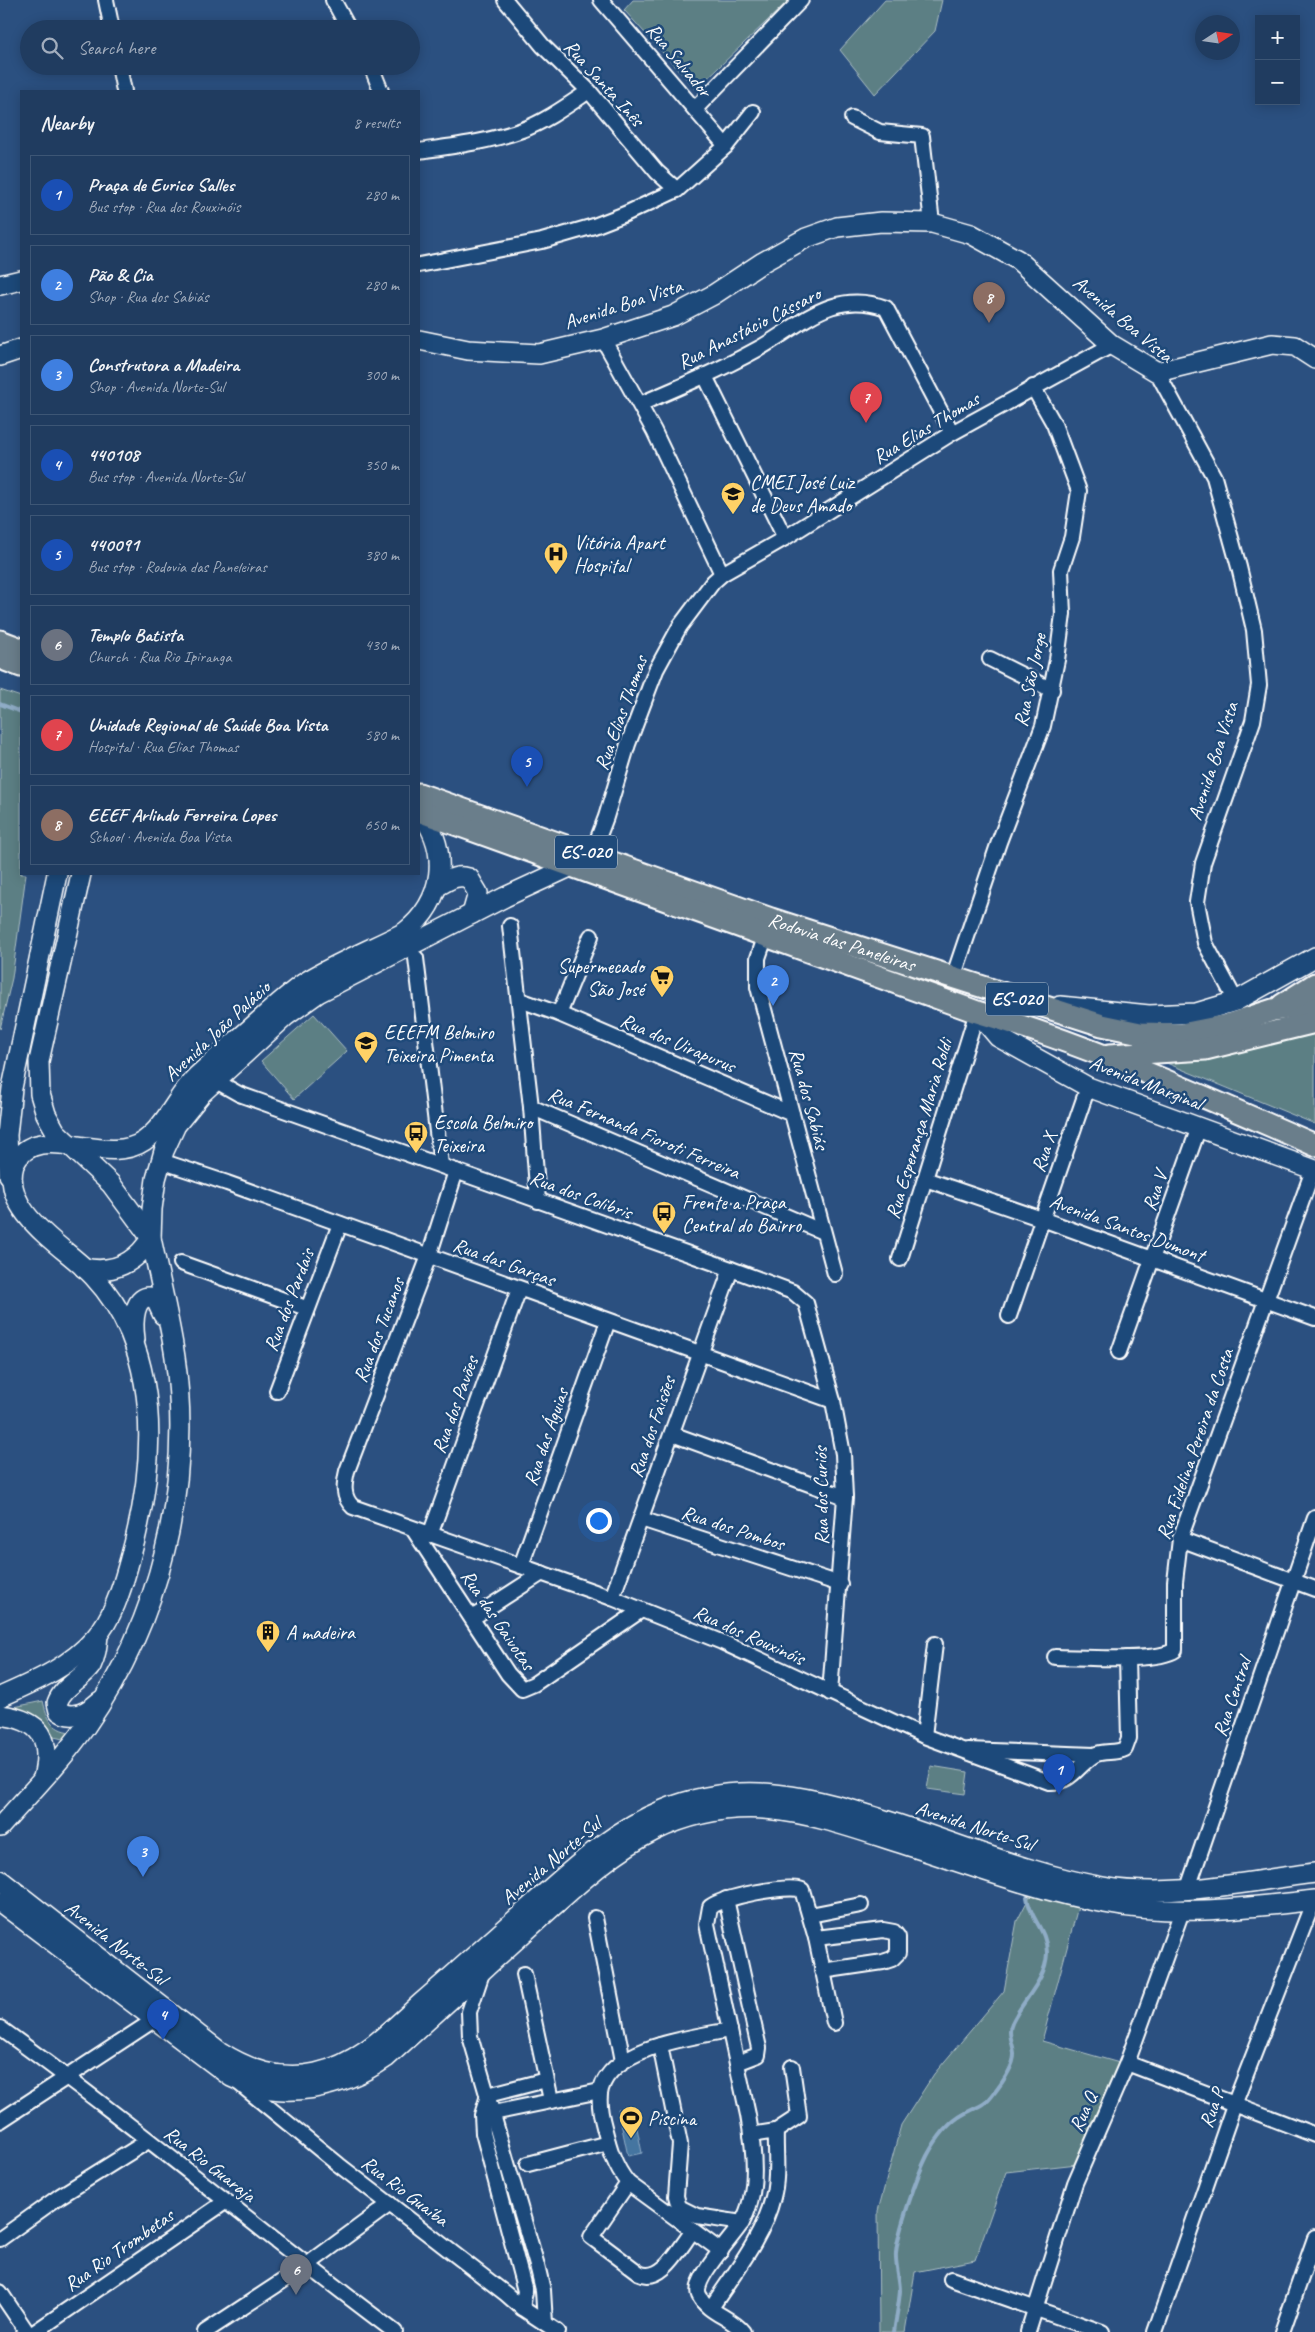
<!DOCTYPE html>
<html lang="en">
<head>
<meta charset="utf-8">
<style>
  :root { --surface:#203c60; --page:#2d4769; --text:#f1f3f6; --muted:#a2adbd; --line:#3d5675; --accent:#ffd166 }
  body { margin:0; font-family:Caveat,sans-serif; background:var(--page); color:var(--text) }
  .controls { position:absolute; right:15px; top:15px; display:grid; overflow:hidden; border-radius:0px; box-shadow:0 2px 12px #0003 }
  .controls button { width:45px; height:45px; display:grid; place-items:center; padding:0; border:0; border-bottom:1px solid var(--line); background:var(--surface); color:var(--text); font:25px sans-serif }
  .compass { position:absolute; left:1195px; top:15px; width:45px; height:45px; border-radius:50%; background:var(--surface); box-shadow:0 2px 12px #0003; rotate:78deg }
  .you { position:absolute; left:598px; top:1520px; width:18px; height:18px; margin:-12px; border:4px solid #fff; border-radius:50%; background:#1a73e8; box-shadow:0 0 0 8px #1a73e833 }
  .badge { display:grid; place-items:center; width:32px; height:32px; border-radius:50%; background:var(--accent); color:#fff; font-size:16px; font-weight:700 }
  .pin { position:absolute; translate:-50% -41px; filter:drop-shadow(0 1px 2px #0008) }
  .pin::after { content:''; position:absolute; top:26px; width:18px; height:15px; background:inherit; clip-path:polygon(0 0,100% 0,50% 100%) }
  .list { margin:0; padding:0; list-style:none }
  h2 { display:flex; justify-content:space-between; align-items:center; height:65px; margin:0; padding:0 20px; font-size:21px }
  h2 small { font-size:16px; font-weight:400; color:var(--muted) }
  .list li { display:grid; grid-template-columns:32px 1fr auto; gap:15px; align-items:center; box-sizing:border-box; height:80px; margin:0 10px 10px; padding:0 10px; border:1px solid var(--line); border-radius:0px }
  .list b { display:block; font-size:19px; white-space:nowrap }
  .list p { margin:0; font-size:16px; white-space:nowrap; color:var(--muted) }
  .list em { font-size:16px; font-style:normal; color:var(--muted) }
  .icon { flex:none; width:28px; height:28px; fill:none; stroke:currentColor; stroke-width:2; stroke-linecap:round; stroke-linejoin:round }
  .map { position:relative; flex:none; width:1315px; height:2332px; overflow:hidden }
  .search { position:absolute; background:var(--surface); box-shadow:0 2px 12px #0003; left:20px; top:20px; width:400px; height:55px; display:flex; align-items:center; gap:12px; box-sizing:border-box; padding:0 18px; border-radius:28px; color:var(--muted); font-size:19px }
  .panel { position:absolute; background:var(--surface); box-shadow:0 2px 12px #0003; left:20px; top:90px; width:400px; height:785px; border-radius:0px }
  .map>svg:first-child { display:block }
  .green { fill:#5b7f84; stroke:#adbfc2 }
  .water { fill:#4474a0; stroke:#8facc6 }
  .lines { fill:none; stroke-linecap:round; stroke-linejoin:round }
  .stream { stroke:#8facc6; stroke-width:4 }
  .street-casing { stroke:#fff; stroke-width:18 }
  .secondary-casing { stroke:#fff; stroke-width:22 }
  .primary-casing { stroke:#fff; stroke-width:25 }
  .street { stroke:#1f4a7a; stroke-width:14 }
  .secondary { stroke:#1f4a7a; stroke-width:19 }
  .primary { stroke:#6b7e8b; stroke-width:21 }
  .labels { text-anchor:middle; dominant-baseline:central; stroke-width:5; stroke-linejoin:round; paint-order:stroke }
  .shield { fill:#1f4a7a; stroke:#bcc9d7; stroke-width:1 }
  .shield-label { font-size:19px; font-weight:bold; fill:#fff }
  .street-label { font-size:20px; fill:#fff; stroke:#1f4a7a }
  .poi-label { font-size:20px; fill:#fff; stroke:#1f4a7a; text-anchor:start }
</style>
</head>
<body>
<div class="map">
<svg width="1315" height="2332" viewBox="0 0 1315 2332">
  <rect width="100%" height="100%" fill="#2b5080"/>
  <filter id="ink" filterUnits="userSpaceOnUse"><feTurbulence type="fractalNoise" baseFrequency=".02" numOctaves="2"/><feDisplacementMap in="SourceGraphic" scale="10" xChannelSelector="R" yChannelSelector="G"/><feConvolveMatrix kernelMatrix="1 2 1 2 8 2 1 2 1" color-interpolation-filters="sRGB"/></filter>
  <g filter="url(#ink)">
    <g class="green">
      <path d="M633,0h156l-93,89 -72,-79z"/>
      <path d="M885,0h57l-7,31 -60,63 -35,-44z"/>
      <path d="M0,690l21,7v177h5l-14,104 -12,51z"/>
      <path d="M314,1014l33,37 -53,48 -33,-38z"/>
      <path d="M1315,1026v98l-168,-69z"/>
      <path d="M43,1701c4,16 8,29 28,31l-8,7 -9,-2 -13,-17 -27,-13z"/>
      <path d="M931,1766l37,6 -3,22 -38,-5z"/>
      <path d="M1032,1892l47,11 -37,138 81,23 -37,99 -80,9 -31,88 -60,12 -10,60h-26l-1,-121 23,-86 33,-51 70,-83 13,-70z"/>
    </g>
    <path class="water" d="M628,2107l3,17 5,-1 6,30 -14,3 -10,-47z"/>
    <g class="lines">
      <g class="stream">
        <path d="M0,704l21,8"/>
        <path d="M894,2332c2,-14 5,-28 6,-41 0,-13 -5,-26 -4,-38 2,-23 21,-77 31,-97 9,-17 20,-33 37,-42 10,-6 21,-8 28,-18 8,-10 23,-30 22,-43 -1,-11 -7,-20 -2,-30 11,-24 34,-42 35,-70 0,-24 -17,-33 -20,-56"/>
      </g>
      <defs>
        <g id="street">
          <path d="M106,0l6,29"/>
          <path d="M333,0l16,29"/>
          <path d="M505,0l38,46 46,45 68,81 20,18"/>
          <path d="M601,0l125,146"/>
          <path d="M119,66l5,25"/>
          <path d="M371,66l10,25"/>
          <path d="M695,109l106,-109"/>
          <path d="M852,118l28,14 42,4 10,87"/>
          <path d="M419,151c34,-5 70,-9 103,-21 24,-9 46,-25 67,-39"/>
          <path d="M419,265l123,-24 52,-15 31,-12 52,-24 49,-44 27,-34"/>
          <path d="M603,339l51,92 68,143"/>
          <path d="M1157,372l57,105 25,90 15,63 5,55 -6,36 -50,142 -6,39 8,41 31,58"/>
          <path d="M705,376l80,162"/>
          <path d="M640,404c40,-17 80,-34 118,-55 42,-23 74,-61 128,-41l66,125"/>
          <path d="M990,659l62,31"/>
          <path d="M592,854l14,-37 22,-73 28,-74 24,-44 33,-44 9,-8 63,-36 167,-105 160,-88"/>
          <path d="M510,926l21,181 7,94"/>
          <path d="M766,935l-8,23v29l77,287"/>
          <path d="M416,958l25,207"/>
          <path d="M953,978l46,-136 44,-116 14,-66 6,-46 -2,-44 11,-33 7,-46 -25,-67 -21,-37"/>
          <path d="M520,1000l39,14 233,100"/>
          <path d="M559,1014l32,-78"/>
          <path d="M207,1076l32,18 492,175 62,23 13,11 27,98 10,53 2,43 -15,196"/>
          <path d="M531,1107l292,125"/>
          <path d="M161,1161l66,22 606,218"/>
          <path d="M456,1171l-27,85 -82,215c-3,13 -5,26 6,36l259,91 110,44 202,94 125,46c23,1 28,-16 45,-27 10,-5 21,-1 31,-6l4,-11 -2,-80"/>
          <path d="M925,1179l117,40 273,99"/>
          <path d="M900,1259l77,-247"/>
          <path d="M181,1263l125,45"/>
          <path d="M1009,1316l79,-229"/>
          <path d="M1119,1352l80,-225"/>
          <path d="M277,1391l63,-167"/>
          <path d="M672,1434l173,63"/>
          <path d="M641,1519l199,65"/>
          <path d="M413,1529l95,145 14,15 12,-5 106,-73"/>
          <path d="M430,1535l89,-246"/>
          <path d="M1180,1539l135,50"/>
          <path d="M521,1566l87,-245"/>
          <path d="M612,1598l119,-329"/>
          <path d="M472,1618l70,-45"/>
          <path d="M1055,1657c24,0 102,6 120,-7v-68l5,-43 133,-369"/>
          <path d="M924,1736l11,-92"/>
          <path d="M968,1750l126,5"/>
          <path d="M1188,1888l127,-370"/>
          <path d="M726,1899l33,149 -1,7 -21,8"/>
          <path d="M810,1915l51,-10"/>
          <path d="M595,1918l28,143"/>
          <path d="M816,1938l67,-8 11,2 4,5v16l-6,6 -9,3 -61,9"/>
          <path d="M482,1973l-13,39 1,24 68,233 5,21 2,33"/>
          <path d="M524,1974l27,126"/>
          <path d="M0,2028c135,97 262,205 395,304"/>
          <path d="M660,2045l20,99 -4,52 3,11 18,9 45,7"/>
          <path d="M1127,2063l188,72"/>
          <path d="M240,2084l99,81 167,129 16,14 36,24"/>
          <path d="M483,2115l117,-24"/>
          <path d="M0,2121l154,-101"/>
          <path d="M776,2131l23,-15 -7,-49"/>
          <path d="M528,2164l80,-21"/>
          <path d="M628,2183l-37,54 48,36c23,11 41,-26 53,-41"/>
          <path d="M0,2239l60,-43 88,-55"/>
          <path d="M721,2251l-93,-68c-14,-17 -19,-36 -24,-56 -3,-11 -6,-27 -3,-38 12,-43 93,-52 129,-59"/>
          <path d="M951,2279l151,53"/>
          <path d="M0,2292l27,40"/>
          <path d="M522,2308l3,-17 -42,-158 -1,-18 6,-20 58,-15"/>
          <path d="M711,2308c23,-35 52,-70 62,-111 6,-22 2,-45 3,-66l-25,4"/>
          <path d="M35,2332l190,-130"/>
          <path d="M205,2332l102,-67 83,-61"/>
          <path d="M743,2332c-12,-15 -36,-19 -44,-37 -7,-15 33,-57 42,-71 19,-31 13,-75 7,-109l-41,-191 3,-17c13,-10 78,-23 92,-17l14,48 18,85"/>
          <path d="M1028,2332l47,-149 52,-120 55,-152"/>
          <path d="M1155,2332l79,-227 80,-205"/>
          <path d="M1282,2332l33,-94"/>
        </g>
        <g id="secondary">
          <path d="M0,285l21,-5"/>
          <path d="M419,340l49,10 71,4 64,-15 70,-23 40,-21 50,-33 43,-24 31,-11 44,-5 51,1 39,11 47,26 94,85 45,27 115,-28 23,2 20,13"/>
          <path d="M0,356l21,-7"/>
          <path d="M81,874l-42,187 1,33 6,20 10,18 55,52 40,54c-15,25 -38,36 -67,30"/>
          <path d="M438,886c11,-6 18,-12 31,-8l9,15 -6,21"/>
          <path d="M1060,1006l89,9 47,-2 40,-12 79,-44"/>
          <path d="M977,1012l21,25 90,50 227,83"/>
          <path d="M9,1175l-2,-40 5,-47 45,-214"/>
          <path d="M135,1339c-2,-14 -3,-48 20,-41l8,17"/>
          <path d="M98,1635c-1,11 -2,21 -7,31 -10,14 -28,20 -34,37l2,8c14,10 30,0 41,-10"/>
          <path d="M0,1697c34,-15 70,-30 95,-59 17,-19 26,-47 33,-72 22,-75 32,-159 2,-233 -9,-21 -22,-41 -37,-57 -26,-28 -93,-63 -79,-111 21,-48 91,3 130,-24 23,-16 33,-46 53,-65 18,-17 37,-33 55,-49 17,-15 34,-31 52,-44 32,-20 68,-34 101,-51 39,-31 46,-81 14,-121"/>
          <path d="M0,1715c42,5 52,24 43,63"/>
          <path d="M0,1827c29,-33 61,-65 86,-101 74,-106 107,-241 89,-369 -6,-40 -16,-80 -24,-119l1,-29 4,-30 8,-28 12,-26 26,-32 84,-77 32,-23 187,-96 67,-31"/>
          <path d="M0,1880l219,171c30,19 61,30 97,22 43,-9 74,-42 105,-70 38,-33 76,-67 114,-101 40,-35 78,-72 128,-92 80,-33 152,-13 231,13 67,22 140,52 209,64 68,12 144,-6 212,-14"/>
          <path d="M0,1902l231,175c52,25 110,12 155,-19 51,-46 102,-93 153,-139 36,-32 72,-67 115,-88 90,-43 158,-16 246,12 67,21 134,47 204,60 71,14 140,5 211,-3"/>
        </g>
        <g id="primary">
          <path d="M0,641l21,8"/>
          <path d="M0,658l21,8"/>
          <path id="s1" d="M419,794l352,125 331,106 38,8 42,1 45,-9 46,-15 42,-6"/>
          <path d="M419,811l558,201c116,34 227,85 338,133"/>
          <path d="M1282,1005l33,-21"/>
          <path d="M1109,1055l96,-6 110,-27"/>
        </g>
      </defs>
      <use href="#street" class="street-casing"/>
      <use href="#secondary" class="secondary-casing"/>
      <use href="#primary" class="primary-casing"/>
      <use href="#street" class="street"/>
      <use href="#secondary" class="secondary"/>
      <use href="#primary" class="primary"/>
    </g>
  </g>
  <defs>
    <symbol id="school-pin" viewBox="-11 -11 22 30"><path d="M0 17L-7.5 6A9.5 9.5 0 1 1 7.5 6Z" fill="#ffd166" stroke="#1f4a7a"/><path d="M0-5L7-2L0 1L-7-2ZM-4 1L0 2.5L4 1V4Q0 6-4 4Z" fill="#111"/></symbol>
    <symbol id="hospital-pin" viewBox="-11 -11 22 30"><path d="M0 17L-7.5 6A9.5 9.5 0 1 1 7.5 6Z" fill="#ffd166" stroke="#1f4a7a"/><path d="M-5-5h3v3.5h4V-5h3V5h-3V1.5h-4V5h-3Z" fill="#111"/></symbol>
    <symbol id="supermarket-pin" viewBox="-11 -11 22 30"><path d="M0 17L-7.5 6A9.5 9.5 0 1 1 7.5 6Z" fill="#ffd166" stroke="#1f4a7a"/><path d="M-6-5.5h2.5l.6 2H6L4.5 2H-2.5L-4.4-4H-6ZM-1.5 3.2a1.3 1.3 0 1 0 .1 0ZM3 3.2a1.3 1.3 0 1 0 .1 0Z" fill="#111"/></symbol>
    <symbol id="bus-pin" viewBox="-11 -11 22 30"><path d="M0 17L-7.5 6A9.5 9.5 0 1 1 7.5 6Z" fill="#ffd166" stroke="#1f4a7a"/><path d="M-5-6H5V4H4V6H2V4H-2V6H-4V4H-5ZM-3.5-4V0h7V-4ZM-3.5 1.2v1.5H-2V1.2ZM2 1.2v1.5H3.5V1.2Z" fill="#111"/></symbol>
    <symbol id="building-pin" viewBox="-11 -11 22 30"><path d="M0 17L-7.5 6A9.5 9.5 0 1 1 7.5 6Z" fill="#ffd166" stroke="#1f4a7a"/><path d="M-4-6H4V6H1V3H-1V6H-4ZM-2.5-4.3h1.7v1.8h-1.7ZM.8-4.3h1.7v1.8H.8ZM-2.5-1h1.7V.8h-1.7ZM.8-1h1.7V.8H.8Z" fill="#111"/></symbol>
    <symbol id="stadium-pin" viewBox="-11 -11 22 30"><path d="M0 17L-7.5 6A9.5 9.5 0 1 1 7.5 6Z" fill="#ffd166" stroke="#1f4a7a"/><path d="M0-5a6.5 5 0 1 0 0 10a6.5 5 0 1 0 0-10ZM-3.5-1.8h7v3.6h-7Z" fill="#111"/></symbol>
  </defs>
  <g fill-rule="evenodd">
    <use href="#school-pin" x="719" y="480" width="28" height="38"/>
    <use href="#hospital-pin" x="542" y="540" width="28" height="38"/>
    <use href="#supermarket-pin" x="648" y="963" width="28" height="38"/>
    <use href="#school-pin" x="352" y="1029" width="28" height="38"/>
    <use href="#bus-pin" x="402" y="1119" width="28" height="38"/>
    <use href="#bus-pin" x="650" y="1199" width="28" height="38"/>
    <use href="#building-pin" x="254" y="1618" width="28" height="38"/>
    <use href="#stadium-pin" x="617" y="2104" width="28" height="38"/>
  </g>
  <g class="labels">
    <g class="shield">
      <rect x="555" y="835.5" width="62" height="33" rx="4"/>
      <rect x="986" y="982.5" width="62" height="33" rx="4"/>
    </g>
    <g class="shield-label">
      <text x="586" y="852">ES-020</text>
      <text x="1017" y="999">ES-020</text>
    </g>
    <g class="street-label">
      <text transform="translate(679 60) rotate(50)">Rua Salvador</text>
      <text transform="translate(604 83) rotate(48)">Rua Santa Inês</text>
      <text transform="translate(623 304) rotate(-18)">Avenida Boa Vista</text>
      <text transform="translate(1123 319) rotate(40)">Avenida Boa Vista</text>
      <text transform="translate(749 328) rotate(-27)">Rua Anastácio Cássaro</text>
      <text transform="translate(926 428) rotate(-31)">Rua Elias Thomas</text>
      <text transform="translate(1030 680) rotate(-78)">Rua São Jorge</text>
      <text transform="translate(621 713) rotate(-70)">Rua Elias Thomas</text>
      <text transform="translate(1213 761) rotate(-72)">Avenida Boa Vista</text>
      <text stroke="none"><textPath href="#s1" startOffset="448">Rodovia das Paneleiras</textPath></text>
      <text transform="translate(217 1031) rotate(-43)">Avenida João Palácio</text>
      <text transform="translate(678 1043) rotate(23)">Rua dos Uirapurus</text>
      <text transform="translate(1146 1083) rotate(21)">Avenida Marginal</text>
      <text transform="translate(809 1099) rotate(75)">Rua dos Sabiás</text>
      <text transform="translate(919 1129) rotate(-73)">Rua Esperança Maria Roldi</text>
      <text transform="translate(644 1133) rotate(23)">Rua Fernanda Fioroti Ferreira</text>
      <text transform="translate(1044 1152) rotate(-71)">Rua X</text>
      <text transform="translate(1155 1191) rotate(-71)">Rua V</text>
      <text transform="translate(581 1195) rotate(20)">Rua dos Colibris</text>
      <text transform="translate(1127 1228) rotate(20)">Avenida Santos Dumont</text>
      <text transform="translate(504 1262) rotate(20)">Rua das Garças</text>
      <text transform="translate(289 1300) rotate(-69)">Rua dos Pardais</text>
      <text transform="translate(379 1330) rotate(-69)">Rua dos Tucanos</text>
      <text transform="translate(455 1405) rotate(-70)">Rua dos Pavões</text>
      <text transform="translate(652 1427) rotate(-71)">Rua dos Faisões</text>
      <text transform="translate(546 1437) rotate(-71)">Rua das Águias</text>
      <text transform="translate(1195 1444) rotate(-71)">Rua Fidelina Pereira da Costa</text>
      <text transform="translate(821 1496) rotate(-91)">Rua dos Curiós</text>
      <text transform="translate(733 1528) rotate(18)">Rua dos Pombos</text>
      <text transform="translate(498 1620) rotate(56)">Rua das Gaivotas</text>
      <text transform="translate(749 1635) rotate(24)">Rua dos Rouxinóis</text>
      <text transform="translate(1232 1697) rotate(-71)">Rua Central</text>
      <text transform="translate(975 1826) rotate(18)">Avenida Norte-Sul</text>
      <text transform="translate(551 1861) rotate(-40)">Avenida Norte-Sul</text>
      <text transform="translate(116 1943) rotate(38)">Avenida Norte-Sul</text>
      <text transform="translate(1212 2108) rotate(-70)">Rua P</text>
      <text transform="translate(1083 2112) rotate(-66)">Rua Q</text>
      <text transform="translate(210 2164) rotate(38)">Rua Rio Guaraja</text>
      <text transform="translate(405 2191) rotate(37)">Rua Rio Guaíba</text>
      <text transform="translate(119 2250) rotate(-35)">Rua Rio Trombetas</text>
    </g>
    <g class="poi-label">
      <text x="750" y="482">CMEI José Luiz<tspan x="750" dy="23">de Deus Amado</tspan></text>
      <text x="574" y="542">Vitória Apart<tspan x="574" dy="23">Hospital</tspan></text>
      <text x="644" y="966" text-anchor="end">Supermecado<tspan x="644" dy="23">São José</tspan></text>
      <text x="384" y="1032">EEEFM Belmiro<tspan x="384" dy="23">Teixeira Pimenta</tspan></text>
      <text x="434" y="1122">Escola Belmiro<tspan x="434" dy="23">Teixeira</tspan></text>
      <text x="682" y="1202">Frente a Praça<tspan x="682" dy="23">Central do Bairro</tspan></text>
      <text x="286" y="1632">A madeira</text>
      <text x="648" y="2118">Piscina</text>
    </g>
  </g>
</svg>
<div class="controls">
<button>+</button>
<button>−</button>
</div>
<svg class="compass" viewBox="-18 -18 36 36"><path d="M0-13l5 13h-10z" fill="#e53935"/><path d="M0 13l5-13h-10z" fill="#a2adbd"/></svg>
<div class="you"></div>
<div class="pin badge" style="left:1059px;top:1795px;background:#1a4fb4">1</div>
<div class="pin badge" style="left:773px;top:1006px;background:#3f7fe0">2</div>
<div class="pin badge" style="left:143px;top:1877px;background:#3f7fe0">3</div>
<div class="pin badge" style="left:163px;top:2040px;background:#1a4fb4">4</div>
<div class="pin badge" style="left:527px;top:787px;background:#1a4fb4">5</div>
<div class="pin badge" style="left:296px;top:2295px;background:#6b7280">6</div>
<div class="pin badge" style="left:866px;top:423px;background:#e0444e">7</div>
<div class="pin badge" style="left:989px;top:323px;background:#8d6e63">8</div>
<div class="search"><svg class="icon" aria-label="search" viewBox="0 0 24 24"><circle cx="10" cy="10" r="6"/><path d="M15 15l6 6"/></svg>Search here</div>
<section class="panel">
<h2>Nearby<small>8 results</small></h2>
<ul class="list">
<li><span class="badge" style="background:#1a4fb4">1</span><div><b>Praça de Eurico Salles</b><p>Bus stop · Rua dos Rouxinóis</p></div><em>280 m</em></li>
<li><span class="badge" style="background:#3f7fe0">2</span><div><b>Pão &amp; Cia</b><p>Shop · Rua dos Sabiás</p></div><em>280 m</em></li>
<li><span class="badge" style="background:#3f7fe0">3</span><div><b>Construtora a Madeira</b><p>Shop · Avenida Norte-Sul</p></div><em>300 m</em></li>
<li><span class="badge" style="background:#1a4fb4">4</span><div><b>440108</b><p>Bus stop · Avenida Norte-Sul</p></div><em>350 m</em></li>
<li><span class="badge" style="background:#1a4fb4">5</span><div><b>440091</b><p>Bus stop · Rodovia das Paneleiras</p></div><em>380 m</em></li>
<li><span class="badge" style="background:#6b7280">6</span><div><b>Templo Batista</b><p>Church · Rua Rio Ipiranga</p></div><em>430 m</em></li>
<li><span class="badge" style="background:#e0444e">7</span><div><b>Unidade Regional de Saúde Boa Vista</b><p>Hospital · Rua Elias Thomas</p></div><em>580 m</em></li>
<li><span class="badge" style="background:#8d6e63">8</span><div><b>EEEF Arlindo Ferreira Lopes</b><p>School · Avenida Boa Vista</p></div><em>650 m</em></li>
</ul>
</section>
</div>
</body>
</html>
